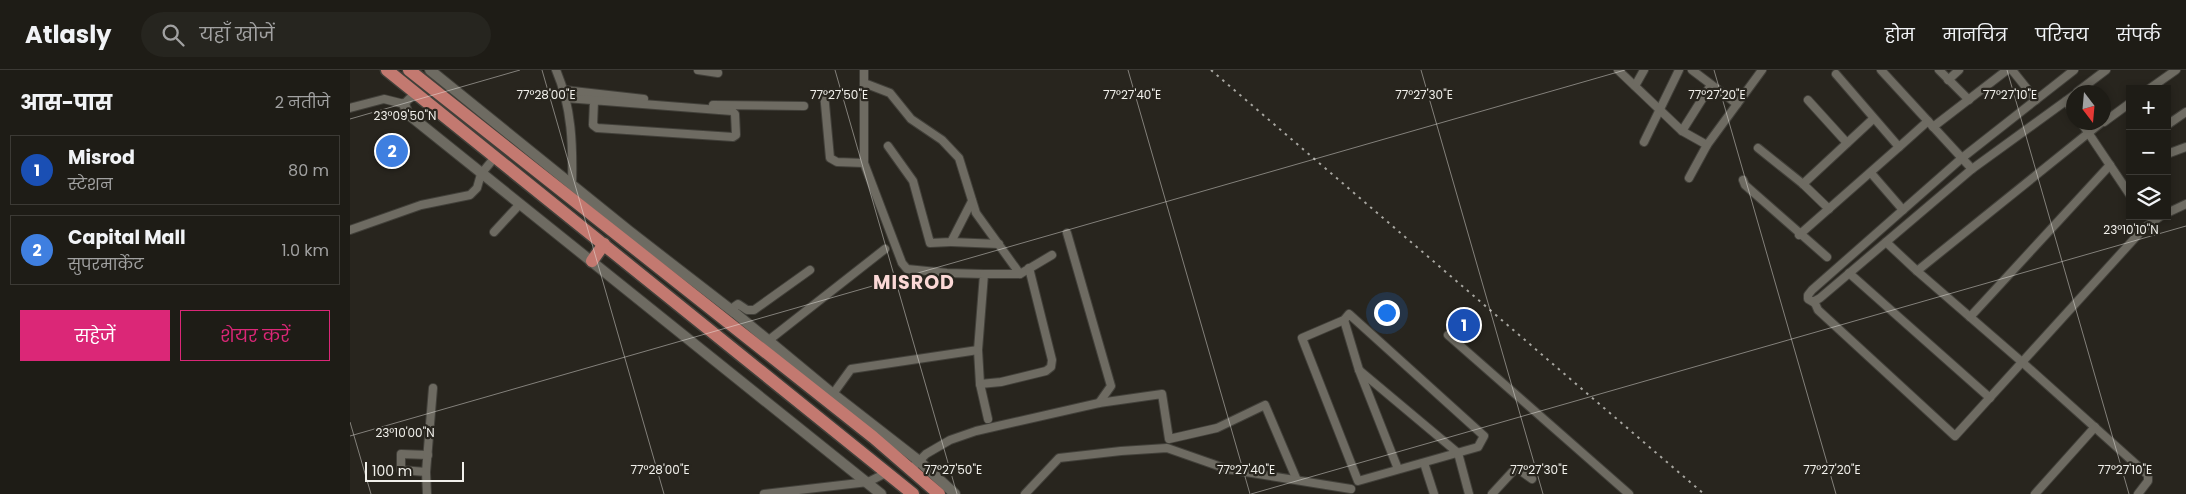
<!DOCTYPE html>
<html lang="hi">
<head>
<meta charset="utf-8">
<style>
  :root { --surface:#1e1c16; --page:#26251f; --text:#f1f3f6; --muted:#a1a1a1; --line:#3c3a35; --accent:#db2777 }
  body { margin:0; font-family:Poppins,"Noto Sans Devanagari",sans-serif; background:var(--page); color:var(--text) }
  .controls { position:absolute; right:15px; top:15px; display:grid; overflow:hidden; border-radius:0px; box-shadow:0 2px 8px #0003 }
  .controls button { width:45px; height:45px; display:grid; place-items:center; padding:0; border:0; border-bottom:1px solid var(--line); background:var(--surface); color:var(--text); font:25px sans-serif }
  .compass { position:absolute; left:1716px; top:15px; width:45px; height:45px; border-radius:50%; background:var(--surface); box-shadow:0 2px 8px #0003; rotate:164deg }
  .scale { position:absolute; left:15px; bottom:12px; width:99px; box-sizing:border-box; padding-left:5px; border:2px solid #f1f0eb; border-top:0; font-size:14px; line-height:18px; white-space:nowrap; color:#f1f0eb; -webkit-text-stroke:4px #28251e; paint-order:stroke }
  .you { position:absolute; left:1036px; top:242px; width:18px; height:18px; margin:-12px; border:4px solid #fff; border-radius:50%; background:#1a73e8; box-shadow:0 0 0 8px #1a73e833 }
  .badge { display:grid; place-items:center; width:32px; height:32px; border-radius:50%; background:var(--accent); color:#fff; font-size:16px; font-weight:700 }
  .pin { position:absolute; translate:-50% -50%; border:2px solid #fff; box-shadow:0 1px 5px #0006 }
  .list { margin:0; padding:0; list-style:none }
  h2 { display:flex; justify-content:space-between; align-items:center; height:65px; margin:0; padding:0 20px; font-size:21px }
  h2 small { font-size:16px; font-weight:400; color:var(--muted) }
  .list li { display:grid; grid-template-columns:32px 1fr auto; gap:15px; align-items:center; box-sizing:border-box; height:70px; margin:0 10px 10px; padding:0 10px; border:1px solid var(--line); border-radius:0px }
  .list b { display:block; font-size:19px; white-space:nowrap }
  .list p { margin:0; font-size:16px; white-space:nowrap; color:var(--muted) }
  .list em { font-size:16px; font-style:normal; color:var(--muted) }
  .actions { display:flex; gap:10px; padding:15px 20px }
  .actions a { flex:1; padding:11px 0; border:1px solid var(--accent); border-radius:0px; text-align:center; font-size:18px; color:var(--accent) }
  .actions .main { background:var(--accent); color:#fff }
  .icon { flex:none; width:28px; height:28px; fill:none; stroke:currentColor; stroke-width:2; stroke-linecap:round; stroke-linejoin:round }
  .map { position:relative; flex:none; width:1836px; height:424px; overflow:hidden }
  header { display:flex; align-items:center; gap:30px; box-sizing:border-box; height:70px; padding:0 25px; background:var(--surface); border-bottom:1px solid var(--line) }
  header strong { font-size:24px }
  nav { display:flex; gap:28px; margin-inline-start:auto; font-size:18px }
  .search { width:350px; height:45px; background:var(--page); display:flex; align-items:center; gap:12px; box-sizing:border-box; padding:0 18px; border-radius:28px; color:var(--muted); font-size:19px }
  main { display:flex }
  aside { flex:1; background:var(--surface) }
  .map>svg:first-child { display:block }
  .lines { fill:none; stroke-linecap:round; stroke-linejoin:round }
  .minor-casing { stroke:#42403a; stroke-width:10 }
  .tertiary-casing { stroke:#42403a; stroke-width:12 }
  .primary-casing { stroke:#42403a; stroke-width:15 }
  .minor { stroke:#6e6b62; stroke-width:8 }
  .tertiary { stroke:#6e6b62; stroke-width:10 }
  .primary { stroke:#c37970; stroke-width:12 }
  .rail { stroke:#a7a6a0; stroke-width:2; stroke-dasharray:2.5 5; stroke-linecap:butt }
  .ticks { fill:none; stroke:#f1f0eb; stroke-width:1; stroke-opacity:0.45 }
  .labels { text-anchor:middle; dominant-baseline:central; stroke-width:4.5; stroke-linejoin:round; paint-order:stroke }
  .district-label { font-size:19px; font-weight:bold; letter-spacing:1px; fill:#fbd8d6; stroke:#28251e }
  .ticks-label { font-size:12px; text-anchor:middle; fill:#f1f0eb; stroke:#28251e; stroke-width:4.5; stroke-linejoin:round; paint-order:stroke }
</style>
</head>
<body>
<header>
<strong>Atlasly</strong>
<div class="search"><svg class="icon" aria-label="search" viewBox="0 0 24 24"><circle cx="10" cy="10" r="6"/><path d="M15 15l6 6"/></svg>यहाँ खोजें</div>
<nav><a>होम</a><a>मानचित्र</a><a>परिचय</a><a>संपर्क</a></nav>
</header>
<main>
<aside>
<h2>आस-पास<small>2 नतीजे</small></h2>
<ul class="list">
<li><span class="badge" style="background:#1a4fb4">1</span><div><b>Misrod</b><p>स्टेशन</p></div><em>80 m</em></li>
<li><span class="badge" style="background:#3f7fe0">2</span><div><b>Capital Mall</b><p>सुपरमार्केट</p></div><em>1.0 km</em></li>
</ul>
<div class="actions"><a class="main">सहेजें</a><a>शेयर करें</a></div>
</aside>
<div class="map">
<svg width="1836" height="424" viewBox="0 0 1836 424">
  <rect width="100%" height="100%" fill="#28251e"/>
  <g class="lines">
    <defs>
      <g id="minor">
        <path d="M206,0c16,37 17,76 16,116"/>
        <path d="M348,0l20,3"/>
        <path d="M514,0v93l38,100 5,6 40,4 37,1 -6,76 2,34 8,35"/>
        <path d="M1268,0l64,61 25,14"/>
        <path d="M1342,0l45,34"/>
        <path d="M1531,0l91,99"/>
        <path d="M1589,0l30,30"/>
        <path d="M1662,0l24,30"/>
        <path d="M1486,4l63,73 29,-26"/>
        <path d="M1598,10l11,-10"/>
        <path d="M514,13l26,10 21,26 31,21 17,18 17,55 44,61"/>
        <path d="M1285,16l9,-16"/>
        <path d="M1799,19l27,-19"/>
        <path d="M214,20l80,9"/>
        <path d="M1727,22l29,-22"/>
        <path d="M474,23l6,65 7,4 27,1"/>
        <path d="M1724,25l-102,74 -152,129 -7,4 -5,-3v-4l4,-5 150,-132 112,-88"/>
        <path d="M216,28l166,13 3,3 1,21 -3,2 -136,-9 -4,-3 1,-24"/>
        <path d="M1458,30l39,43"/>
        <path d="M1716,31l8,11"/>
        <path d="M363,35l91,1"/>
        <path d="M0,38l34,-9 20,5 11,-11"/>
        <path d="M1731,52l49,73"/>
        <path d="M1754,52l26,-19"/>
        <path d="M1817,55l19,-13"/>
        <path d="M1583,57l74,-57"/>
        <path d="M1332,61l29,-46"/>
        <path d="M1294,72l35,-72"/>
        <path d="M538,76l25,35 17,62 21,-1 21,-41"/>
        <path d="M1408,78l45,36 26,25"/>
        <path d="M1817,84l19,-7"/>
        <path d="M1521,103l32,37"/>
        <path d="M1339,108l18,-33 55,-75"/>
        <path d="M1393,110l2,5 82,72"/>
        <path d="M1453,114l70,-65"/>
        <path d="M1817,143l19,-9"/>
        <path d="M0,160l71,-25 49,-10 7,-7 4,-14 14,-17"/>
        <path d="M144,162l25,-27"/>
        <path d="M717,163l44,153 -12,17"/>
        <path d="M1449,165l100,-88"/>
        <path d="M601,172l48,2"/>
        <path d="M1536,172l31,29 105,91 126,113v6l-10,13"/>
        <path d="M1567,201l185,-149"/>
        <path d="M1499,203l141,125"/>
        <path d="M634,204h36l32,-19"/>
        <path d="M1464,231l4,9 137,126 189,-208 17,-12"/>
        <path d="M381,239l7,-5 9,6h7l56,-40"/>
        <path d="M999,244l135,122 -6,11 -120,34 -56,-143 42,-18z"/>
        <path d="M1620,247l140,-152"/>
        <path d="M994,250l15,50 39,99"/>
        <path d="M1098,265l181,159"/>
        <path d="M419,270l116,-91"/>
        <path d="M1009,300l99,83 11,41"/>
        <path d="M630,314l21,-2 45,-11 5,-4 1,-7 -23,-92"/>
        <path d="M480,328l21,-29 127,-19"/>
        <path d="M1074,393l10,31"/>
        <path d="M565,395l11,-11 24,-14 26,-9 123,-28 63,-9 7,45 48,-11 48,-23 31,73"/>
        <path d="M76,402l-25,-2v-16l27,1"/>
        <path d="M77,424l-1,-22 7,-84"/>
        <path d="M414,424l104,-12 20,-10"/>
        <path d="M675,424l34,-36 62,-7 46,-3 60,21 124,20"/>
        <path d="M1142,424l23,-25h3l14,10"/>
        <path d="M1685,424l60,-67"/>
      </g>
      <g id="tertiary">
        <path d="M80,0l199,161 106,82 98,81 86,67 36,33"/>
        <path d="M54,34l4,10 473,380"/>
      </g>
      <g id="primary">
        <path d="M37,0l526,424"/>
        <path d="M59,0l464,367 66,57"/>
        <path d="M242,191l12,-17"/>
      </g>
    </defs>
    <use href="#minor" class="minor-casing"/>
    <use href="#tertiary" class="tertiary-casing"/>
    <use href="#primary" class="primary-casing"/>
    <use href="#minor" class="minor"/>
    <use href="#tertiary" class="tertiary"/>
    <use href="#primary" class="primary"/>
    <path class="rail" d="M861,0l493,424"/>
  </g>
  <path class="ticks" d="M192,0l122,424M485,0l122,424M778,0l122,424M1071,0l122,424M1364,0l122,424M1657,0l122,424M0,49l170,-49M0,352l21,72M0,366l1275,-366M901,424l935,-268"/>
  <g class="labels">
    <g class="district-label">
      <text x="564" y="212">MISROD</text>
    </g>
  </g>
  <g class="ticks-label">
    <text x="196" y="29">77°28'00"E</text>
    <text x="489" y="29">77°27'50"E</text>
    <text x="782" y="29">77°27'40"E</text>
    <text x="1074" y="29">77°27'30"E</text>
    <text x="1367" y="29">77°27'20"E</text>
    <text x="1660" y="29">77°27'10"E</text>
    <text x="55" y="50">23°09'50"N</text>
    <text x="1781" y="164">23°10'10"N</text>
    <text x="55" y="367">23°10'00"N</text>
    <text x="310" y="404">77°28'00"E</text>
    <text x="603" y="404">77°27'50"E</text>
    <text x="896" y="404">77°27'40"E</text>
    <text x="1189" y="404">77°27'30"E</text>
    <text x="1482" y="404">77°27'20"E</text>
    <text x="1775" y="404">77°27'10"E</text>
  </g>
</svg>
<div class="controls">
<button>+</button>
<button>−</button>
<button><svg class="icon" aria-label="layers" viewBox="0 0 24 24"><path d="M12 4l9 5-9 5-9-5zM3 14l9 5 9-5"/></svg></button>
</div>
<svg class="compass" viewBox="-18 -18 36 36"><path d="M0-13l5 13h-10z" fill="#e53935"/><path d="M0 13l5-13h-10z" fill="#a1a1a1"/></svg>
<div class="scale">100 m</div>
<div class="you"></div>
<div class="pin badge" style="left:1114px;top:255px;background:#1a4fb4">1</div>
<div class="pin badge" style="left:42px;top:81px;background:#3f7fe0">2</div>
</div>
</main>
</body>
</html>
